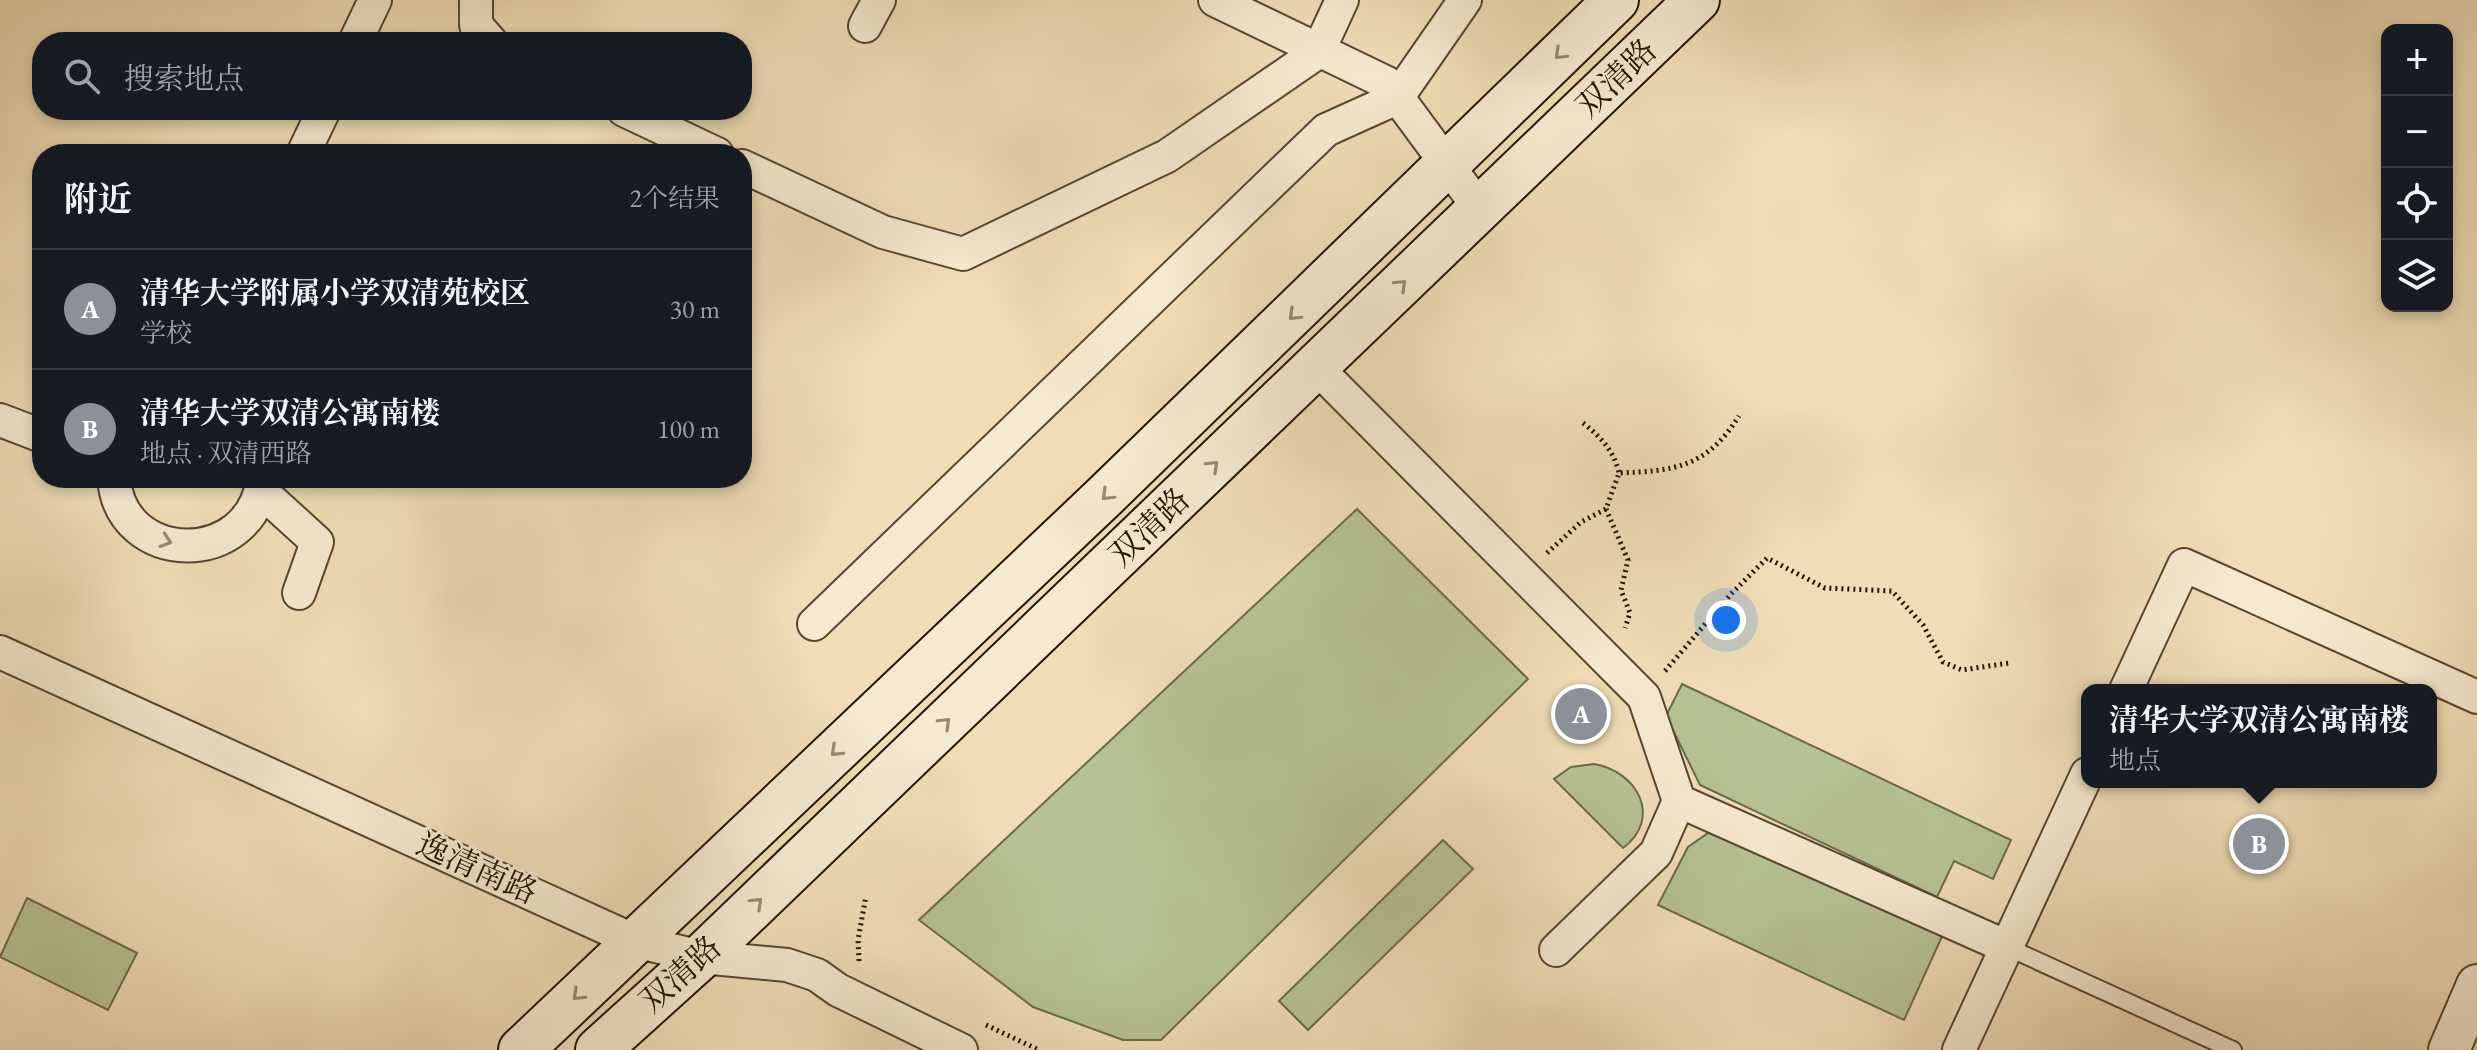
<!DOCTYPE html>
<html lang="zh">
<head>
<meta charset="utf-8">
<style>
  :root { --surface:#171b24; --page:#20242c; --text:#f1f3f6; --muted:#9ea1a6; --line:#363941; --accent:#8c9099 }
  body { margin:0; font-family:"EB Garamond","Noto Serif SC",serif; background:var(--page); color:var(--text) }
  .controls { position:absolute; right:24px; top:24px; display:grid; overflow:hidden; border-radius:16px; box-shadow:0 4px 12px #0003 }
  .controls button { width:72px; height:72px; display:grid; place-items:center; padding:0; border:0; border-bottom:2px solid var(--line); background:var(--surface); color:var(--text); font:40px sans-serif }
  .you { position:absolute; left:1726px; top:620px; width:28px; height:28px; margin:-20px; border:6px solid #fff; border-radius:50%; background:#1a73e8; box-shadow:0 0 0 12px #1a73e833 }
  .badge { display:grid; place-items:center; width:52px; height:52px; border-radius:50%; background:var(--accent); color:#fff; font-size:26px; font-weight:700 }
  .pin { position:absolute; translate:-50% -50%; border:4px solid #fff; box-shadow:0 2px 8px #0006 }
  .popup { position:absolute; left:2081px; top:684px; width:356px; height:104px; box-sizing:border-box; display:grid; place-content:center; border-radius:16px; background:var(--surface); filter:drop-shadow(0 2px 6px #0005); font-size:26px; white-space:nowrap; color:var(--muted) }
  .popup b { font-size:30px; color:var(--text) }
  .popup::after { content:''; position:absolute; left:50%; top:100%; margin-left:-16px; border:16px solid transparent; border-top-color:var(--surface) }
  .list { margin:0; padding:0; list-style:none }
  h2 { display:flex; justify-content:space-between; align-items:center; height:104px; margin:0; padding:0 32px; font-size:34px }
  h2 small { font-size:26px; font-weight:400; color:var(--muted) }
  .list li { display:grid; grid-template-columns:52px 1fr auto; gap:24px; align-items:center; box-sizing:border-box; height:120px; padding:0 32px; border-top:2px solid var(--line) }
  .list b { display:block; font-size:30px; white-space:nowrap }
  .list p { margin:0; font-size:26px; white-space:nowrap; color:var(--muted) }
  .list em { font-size:26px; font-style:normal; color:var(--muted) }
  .icon { flex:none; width:44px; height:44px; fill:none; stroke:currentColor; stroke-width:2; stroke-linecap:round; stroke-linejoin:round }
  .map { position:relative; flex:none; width:2477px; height:1050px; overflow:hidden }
  .search { position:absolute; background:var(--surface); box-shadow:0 4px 12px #0003; left:32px; top:32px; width:720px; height:88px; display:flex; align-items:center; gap:20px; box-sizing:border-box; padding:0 28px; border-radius:32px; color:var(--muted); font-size:30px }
  .panel { position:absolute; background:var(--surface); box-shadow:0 4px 12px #0003; left:32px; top:144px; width:720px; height:344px; border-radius:32px }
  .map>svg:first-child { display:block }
  .green { fill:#b6c291; stroke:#6c6a4b; stroke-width:2 }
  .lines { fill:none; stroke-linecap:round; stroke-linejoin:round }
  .service-casing { stroke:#564631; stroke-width:20 }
  .minor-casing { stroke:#564631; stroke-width:36 }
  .tertiary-casing { stroke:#564631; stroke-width:44 }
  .secondary-casing { stroke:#231305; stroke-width:48 }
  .path { stroke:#231305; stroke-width:5; stroke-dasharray:2 4; stroke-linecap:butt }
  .service { stroke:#f5e9cf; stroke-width:16 }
  .minor { stroke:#f5e9cf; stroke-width:32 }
  .tertiary { stroke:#f5e9cf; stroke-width:40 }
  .secondary { stroke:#f5e9cf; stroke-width:44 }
  .oneway { stroke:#968974 }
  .labels { text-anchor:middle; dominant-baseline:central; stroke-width:6; stroke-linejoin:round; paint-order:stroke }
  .street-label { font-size:32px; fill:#231305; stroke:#f5e9cf }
</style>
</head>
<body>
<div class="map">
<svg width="2477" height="1050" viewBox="0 0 2477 1050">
  <rect width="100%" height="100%" fill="#f0ddb5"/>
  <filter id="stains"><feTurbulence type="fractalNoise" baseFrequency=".0025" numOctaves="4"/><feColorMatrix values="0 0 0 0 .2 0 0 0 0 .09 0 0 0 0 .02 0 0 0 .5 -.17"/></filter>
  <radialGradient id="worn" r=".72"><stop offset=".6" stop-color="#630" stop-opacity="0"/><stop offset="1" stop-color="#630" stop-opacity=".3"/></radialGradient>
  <g class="green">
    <path d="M1357,509l171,170 -367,361h-38l-90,-33 -114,-87z"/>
    <path d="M1682,684l329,156 -18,39 -39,-18 -17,36 -237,-112 -34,-69z"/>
    <path d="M1594,764c43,7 69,54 29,84l-69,-69 17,-12z"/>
    <path d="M1708,833l28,1 209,96 -41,90 -246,-115 30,-58z"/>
    <path d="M1443,840l30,29 -165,161 -29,-29z"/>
    <path d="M27,898l110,55 -29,57 -108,-53z"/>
  </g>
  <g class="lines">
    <defs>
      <path id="service" d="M2007,947l226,103"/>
      <g id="minor">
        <path d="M476,0v25l15,17"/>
        <path d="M1215,0l172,83 93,126"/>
        <path d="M865,26l14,-26"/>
        <path d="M355,42l20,-42"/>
        <path d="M624,110l93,44"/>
        <path d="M303,154l21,-44"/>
        <path d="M742,166l141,66 80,22 204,-98 151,-104 24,-52"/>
        <path d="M1316,367l328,330 35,104 328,146"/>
        <path d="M0,420l42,16"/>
        <path d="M114,478c6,89 138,91 149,0"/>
        <path d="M261,491l56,51 -18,51"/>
        <path d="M814,624l512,-494 71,-32 68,-98"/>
        <path d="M0,652l635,289 66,16 86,8 30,10 21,15 123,60"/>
        <path d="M2126,690l58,-125 293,132"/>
        <path d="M1556,950l100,-97 23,-52"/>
        <path d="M1959,1050l128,-276"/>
      </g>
      <path id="tertiary" d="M2449,1050l28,-65"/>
      <g id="secondary">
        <path d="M521,1050l584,-554 511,-496"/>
        <path d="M598,1050l103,-93 996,-957"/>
      </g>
    </defs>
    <use href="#service" class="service-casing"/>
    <use href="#minor" class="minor-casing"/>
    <use href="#tertiary" class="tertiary-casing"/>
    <use href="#secondary" class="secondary-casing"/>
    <g class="path">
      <path d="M1583,423c18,14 31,28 36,50"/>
      <path d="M1606,509l22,51 -7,30 9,23 -5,15"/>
      <path d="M1547,553l34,-31 25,-13 13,-36c56,-2 88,-6 120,-57"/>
      <path d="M1665,671l66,-77 36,-36 58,30 67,3 31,34 20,37 19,8 47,-7"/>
      <path d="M859,961l-1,-21 8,-44"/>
      <path d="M986,1025l53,25"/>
    </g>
    <use href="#service" class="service"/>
    <use href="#minor" class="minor"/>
    <use href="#tertiary" class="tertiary"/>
    <use href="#secondary" class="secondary"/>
  </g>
  <defs><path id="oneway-chevron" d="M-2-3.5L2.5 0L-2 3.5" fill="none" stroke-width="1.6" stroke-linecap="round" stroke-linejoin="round" transform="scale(2)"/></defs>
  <g class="oneway">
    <use href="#oneway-chevron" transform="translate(1560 54) rotate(136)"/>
    <use href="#oneway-chevron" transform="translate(1401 285) rotate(-44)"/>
    <use href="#oneway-chevron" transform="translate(1294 315) rotate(136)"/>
    <use href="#oneway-chevron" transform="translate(1213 466) rotate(-44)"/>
    <use href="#oneway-chevron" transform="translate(1107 495) rotate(136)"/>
    <use href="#oneway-chevron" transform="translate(166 541) rotate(18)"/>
    <use href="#oneway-chevron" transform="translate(945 723) rotate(-44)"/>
    <use href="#oneway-chevron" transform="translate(836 751) rotate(137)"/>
    <use href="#oneway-chevron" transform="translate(757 903) rotate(-44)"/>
    <use href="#oneway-chevron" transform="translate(578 995) rotate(136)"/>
  </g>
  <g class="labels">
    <g class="street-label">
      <text transform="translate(1616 78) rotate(-44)">双清路</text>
      <text transform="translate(1149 527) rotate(-44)">双清路</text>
      <text transform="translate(477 868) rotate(24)">逸清南路</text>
      <text transform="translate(680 974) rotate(-42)">双清路</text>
    </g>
  </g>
  <rect width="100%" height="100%" filter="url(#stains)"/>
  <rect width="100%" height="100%" fill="url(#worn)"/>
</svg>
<div class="controls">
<button>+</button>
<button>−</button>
<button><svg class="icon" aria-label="locate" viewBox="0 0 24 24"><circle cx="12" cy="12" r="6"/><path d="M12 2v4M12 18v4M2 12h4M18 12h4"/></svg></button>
<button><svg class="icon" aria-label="layers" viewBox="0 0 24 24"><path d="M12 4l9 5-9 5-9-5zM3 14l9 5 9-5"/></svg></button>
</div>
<div class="you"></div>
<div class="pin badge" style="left:1581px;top:714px">A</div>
<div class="pin badge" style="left:2259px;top:844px">B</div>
<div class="popup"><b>清华大学双清公寓南楼</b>地点</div>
<div class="search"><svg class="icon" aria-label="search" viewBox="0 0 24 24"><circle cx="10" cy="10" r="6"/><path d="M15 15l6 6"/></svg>搜索地点</div>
<section class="panel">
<h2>附近<small>2个结果</small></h2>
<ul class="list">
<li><span class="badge">A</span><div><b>清华大学附属小学双清苑校区</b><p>学校</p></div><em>30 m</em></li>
<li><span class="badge">B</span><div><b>清华大学双清公寓南楼</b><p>地点 · 双清西路</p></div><em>100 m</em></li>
</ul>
</section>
</div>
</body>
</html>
